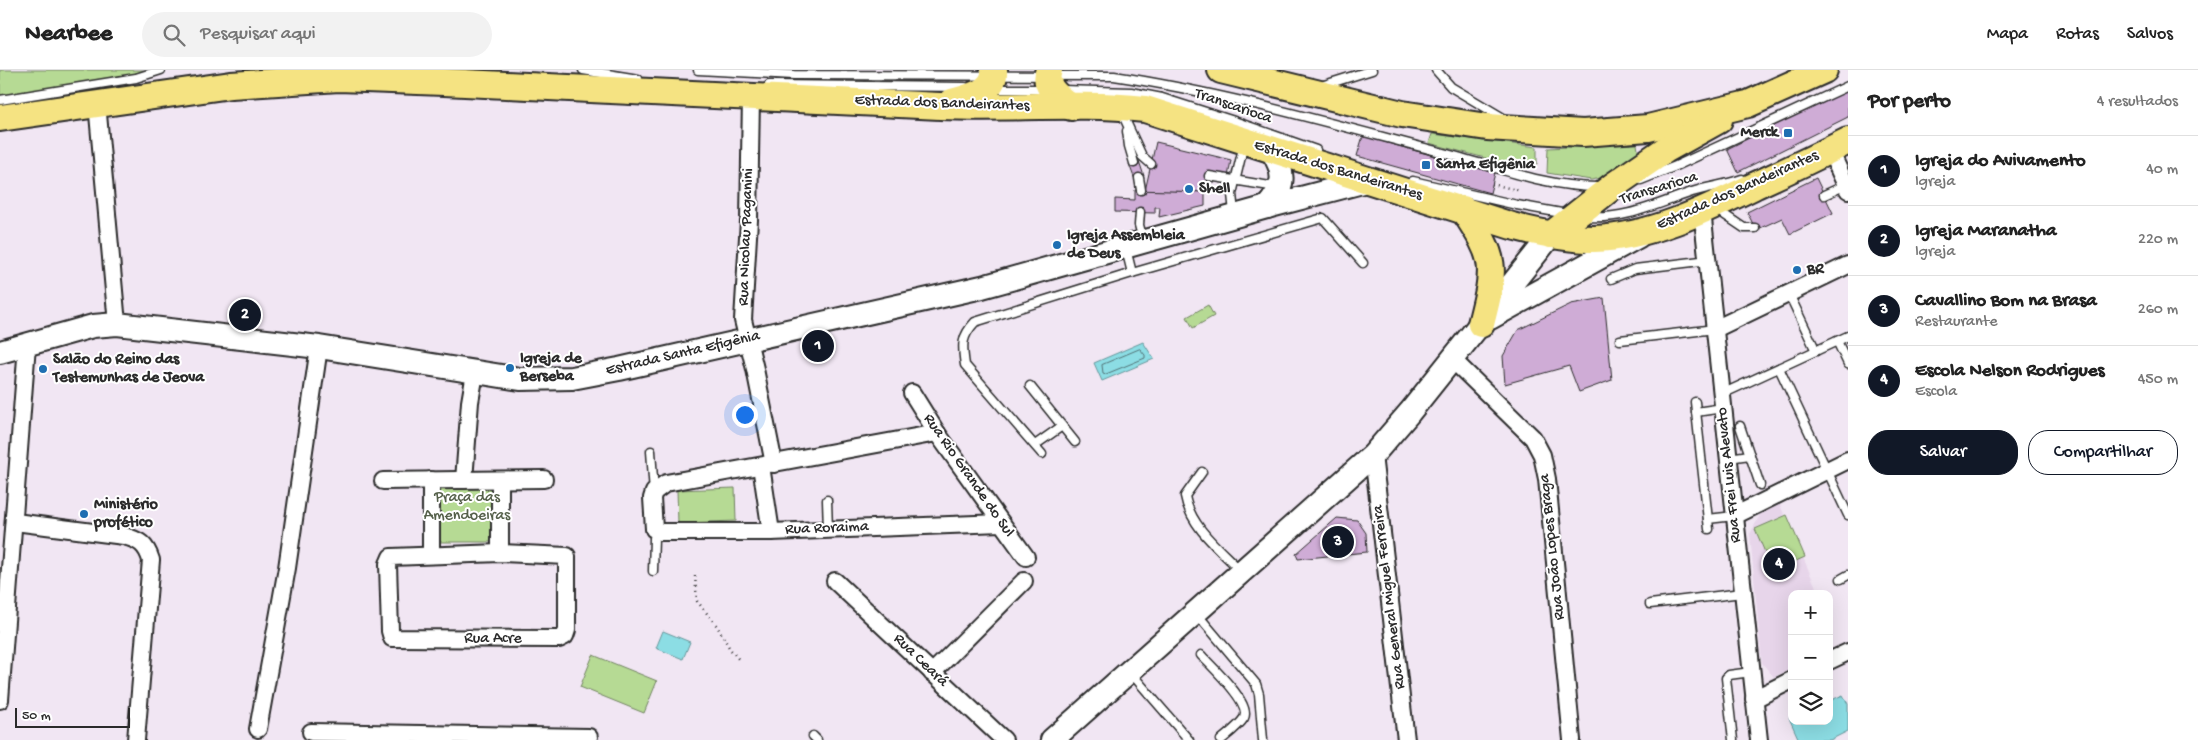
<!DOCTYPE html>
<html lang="pt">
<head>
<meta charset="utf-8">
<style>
  :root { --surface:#fff; --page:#f2f2f2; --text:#222; --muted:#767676; --line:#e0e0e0; --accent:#111827 }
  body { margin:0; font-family:"Gochi Hand",sans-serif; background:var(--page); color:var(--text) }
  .controls { position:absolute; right:15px; bottom:15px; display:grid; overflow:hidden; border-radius:10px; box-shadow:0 5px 20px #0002 }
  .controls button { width:45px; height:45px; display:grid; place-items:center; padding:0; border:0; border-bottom:1px solid var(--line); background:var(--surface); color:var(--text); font:25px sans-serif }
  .scale { position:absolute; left:15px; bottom:12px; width:115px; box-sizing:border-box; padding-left:5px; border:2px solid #2b2b2b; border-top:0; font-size:14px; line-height:18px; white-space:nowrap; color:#2b2b2b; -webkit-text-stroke:4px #fff; paint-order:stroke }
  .you { position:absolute; left:744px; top:344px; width:18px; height:18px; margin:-12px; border:4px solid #fff; border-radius:50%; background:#1a73e8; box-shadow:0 0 0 8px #1a73e833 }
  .badge { display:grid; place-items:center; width:32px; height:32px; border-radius:50%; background:var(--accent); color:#fff; font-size:16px; font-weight:700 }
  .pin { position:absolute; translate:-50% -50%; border:2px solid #fff; box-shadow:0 1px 5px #0006 }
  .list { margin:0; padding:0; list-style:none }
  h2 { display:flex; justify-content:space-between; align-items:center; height:65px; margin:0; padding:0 20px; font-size:21px }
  h2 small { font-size:16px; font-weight:400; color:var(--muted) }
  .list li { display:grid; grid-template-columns:32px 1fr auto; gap:15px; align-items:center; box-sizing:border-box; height:70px; padding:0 20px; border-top:1px solid var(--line) }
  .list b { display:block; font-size:19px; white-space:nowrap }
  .list p { margin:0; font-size:16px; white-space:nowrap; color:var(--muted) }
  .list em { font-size:16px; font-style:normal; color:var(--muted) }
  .actions { display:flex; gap:10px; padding:15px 20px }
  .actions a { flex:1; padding:11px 0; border:1px solid var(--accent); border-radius:20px; text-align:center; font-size:18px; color:var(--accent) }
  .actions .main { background:var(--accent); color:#fff }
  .icon { flex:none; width:28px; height:28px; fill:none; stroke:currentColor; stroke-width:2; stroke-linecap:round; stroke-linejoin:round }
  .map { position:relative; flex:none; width:1848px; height:670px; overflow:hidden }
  header { display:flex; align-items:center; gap:30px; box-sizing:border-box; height:70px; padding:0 25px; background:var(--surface); border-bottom:1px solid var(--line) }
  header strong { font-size:24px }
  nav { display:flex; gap:28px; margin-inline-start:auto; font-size:18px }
  .search { width:350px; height:45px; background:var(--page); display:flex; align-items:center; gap:12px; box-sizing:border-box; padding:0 18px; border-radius:28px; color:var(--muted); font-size:19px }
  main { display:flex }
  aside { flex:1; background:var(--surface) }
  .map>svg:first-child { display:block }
  .built { fill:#e7d5ea }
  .green { fill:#b6da94; stroke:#708260 }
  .water { fill:#8cdde4; stroke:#65969a }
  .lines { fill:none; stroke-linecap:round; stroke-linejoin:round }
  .shore { stroke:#527275; stroke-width:1 }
  .building { fill:#cfacd6; stroke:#2b2b2b }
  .lane-casing { stroke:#2b2b2b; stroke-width:11 }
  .street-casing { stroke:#2b2b2b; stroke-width:20 }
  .secondary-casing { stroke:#2b2b2b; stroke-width:26 }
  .primary-casing { stroke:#2b2b2b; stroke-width:30 }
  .path { stroke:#2b2b2b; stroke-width:2.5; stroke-dasharray:1 4; stroke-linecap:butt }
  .lane { stroke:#fff; stroke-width:8 }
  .street { stroke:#fff; stroke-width:16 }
  .secondary { stroke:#fff; stroke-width:22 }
  .primary { stroke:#f5e382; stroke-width:26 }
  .poi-dot { fill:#1f6fb2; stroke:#fff; stroke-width:2 }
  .labels { text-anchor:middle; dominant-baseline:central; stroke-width:4; stroke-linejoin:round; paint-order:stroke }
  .street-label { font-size:16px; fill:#2b2b2b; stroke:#fff }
  .poi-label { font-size:16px; font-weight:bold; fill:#2b2b2b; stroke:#fff; text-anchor:start }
  .park-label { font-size:16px; fill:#55604a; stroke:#fff }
</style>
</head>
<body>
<header>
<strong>Nearbee</strong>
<div class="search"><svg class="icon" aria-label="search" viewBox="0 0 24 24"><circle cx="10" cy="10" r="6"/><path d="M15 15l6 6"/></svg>Pesquisar aqui</div>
<nav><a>Mapa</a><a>Rotas</a><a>Salvos</a></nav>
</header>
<main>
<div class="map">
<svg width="1848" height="670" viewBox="0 0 1848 670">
  <rect width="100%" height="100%" fill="#f1e6f3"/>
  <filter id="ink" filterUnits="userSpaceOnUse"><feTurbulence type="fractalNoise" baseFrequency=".02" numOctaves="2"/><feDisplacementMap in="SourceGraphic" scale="10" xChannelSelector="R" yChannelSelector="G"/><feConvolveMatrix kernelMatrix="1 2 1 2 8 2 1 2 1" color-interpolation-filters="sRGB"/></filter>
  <g filter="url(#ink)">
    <path class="built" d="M1780,435l39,89h-27v74l-18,9 -12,-14 -12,-129 11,-21z"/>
    <g class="green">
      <path d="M0,0h149l-48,11 -101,16z"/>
      <path d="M1432,64l105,13v17l-16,-3 -2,6 -90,-24z"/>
      <path d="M1637,74l2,12 -31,21 -17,3 -44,-7 1,-25z"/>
      <path d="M1208,235l6,11 -21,12 -6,-11z"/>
      <path d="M436,402h61l1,70h-61z"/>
      <path d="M735,418l1,33 -58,2 -1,-33z"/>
      <path d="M1787,445l18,42 -32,14 -18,-42z"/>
      <path d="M593,585l64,26 -13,32 -64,-26z"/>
    </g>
    <g class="water">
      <path d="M1143,272l11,17 -52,22 -8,-18z"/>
      <path d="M663,561l27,11 -7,17 -27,-11z"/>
      <path d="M1843,625l5,9v27l-18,9h-31l-10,-22 3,-1v4h37v-20z"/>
    </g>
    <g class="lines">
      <path class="shore" d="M1140,279l5,6v3l-39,16 -3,-1 -1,-8z"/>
    </g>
    <g class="building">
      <path d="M1848,19v28l-110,55 -11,-23z"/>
      <path d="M1363,66l132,37 -5,20 -133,-37z"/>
      <path d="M1156,72l75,18 -3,17 -18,-5 -5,20 -60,-1z"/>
      <path d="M1139,91l5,15 -9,4 -6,-16z"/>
      <path d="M1816,108l17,35 -43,21 -8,-16 -26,12 -9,-18z"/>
      <path d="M1135,120l70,2v14l-46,11 1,-10h-5v6l-40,-1v-13l20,1z"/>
      <path d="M1604,228l8,82 -33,12 -10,-26 -64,18 -2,-28 15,-26 53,-26z"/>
      <path d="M1337,448l20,2 9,13 1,19 -69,7 -2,-5z"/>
    </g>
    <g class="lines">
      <defs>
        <g id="lane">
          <path d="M583,0l55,9"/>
          <path d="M698,0l96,5 320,1c111,17 219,48 326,76 50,13 108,36 160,35"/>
          <path d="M1436,0l15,17 54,32"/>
          <path d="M769,15l196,2"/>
          <path d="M1321,16l51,-16"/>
          <path d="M994,19h51"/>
          <path d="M1062,20l69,2 31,6 69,22 85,30"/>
          <path d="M0,30l136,-22 25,-8"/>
          <path d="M1121,41l21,45 9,8"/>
          <path d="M1127,61l2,15 5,17"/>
          <path d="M1209,106l67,11"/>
          <path d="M1139,108l2,12"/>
          <path d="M1641,110l35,-14 172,-80"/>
          <path d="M1413,111l104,24 50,9"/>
          <path d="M1824,125l22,-10"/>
          <path d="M1716,139l28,19h11"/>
          <path d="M1140,142l-1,13 4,15"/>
          <path d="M1234,143l-2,-19 12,-50"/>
          <path d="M1586,147c39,3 70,-13 106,-25 16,-5 33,-7 50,-13"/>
          <path d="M1126,179l6,24 191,-55 40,45"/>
          <path d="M1611,209l24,-10 74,-9"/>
          <path d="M1789,224l27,57"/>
          <path d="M1620,270l95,-11"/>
          <path d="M1837,271l11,23"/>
          <path d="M1779,298l69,147"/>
          <path d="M1030,316l45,56"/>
          <path d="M1722,324l126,-58"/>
          <path d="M1695,332l14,127"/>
          <path d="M1696,342l27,-4"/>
          <path d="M1740,356l20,59"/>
          <path d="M1035,375l27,-19"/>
          <path d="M651,381l3,41"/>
          <path d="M1042,384l-77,-89c-3,-20 -4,-28 10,-43l157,-49"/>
          <path d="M1728,388l22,-3"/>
          <path d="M1202,402l-17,24c5,30 34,53 55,74"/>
          <path d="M827,430l1,30"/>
          <path d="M1708,449l26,-3"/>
          <path d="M653,501l1,-33 2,-7"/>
          <path d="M1841,509l7,-4"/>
          <path d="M1650,534l92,-11"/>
          <path d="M1197,544l59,70 3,10 4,46"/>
          <path d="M1201,585c10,11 51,48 43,63 -5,8 -16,16 -23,22"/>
          <path d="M1130,602l59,68"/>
          <path d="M813,666l4,4"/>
          <path d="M1733,670l-7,-62 3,-3 22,-3"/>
        </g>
        <g id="street">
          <path d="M751,27l-2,123 -6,100 12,49 19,95"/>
          <path d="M97,33l20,221"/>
          <path d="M1830,80l18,40"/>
          <path d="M1702,140l57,530"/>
          <path d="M1715,259l133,-64"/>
          <path d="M1453,290l80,78 9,17 5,24 25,261"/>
          <path d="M912,323l25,40 89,124"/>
          <path d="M937,363l-271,50 -12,9 -2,6 2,31 5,3h112l230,-9"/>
          <path d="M1373,385l33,285"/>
          <path d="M761,396l10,66"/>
          <path d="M431,410v74"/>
          <path d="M464,410l6,-78 5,-29"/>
          <path d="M383,411l161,-2"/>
          <path d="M1734,446l114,-56"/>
          <path d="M15,452l109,14c15,4 22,8 27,24l-15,180"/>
          <path d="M500,483l67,3v74l-2,6 -6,3 -167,-1 -2,-7 -2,-67 3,-7z"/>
          <path d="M500,483v-73"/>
          <path d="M835,511l169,159"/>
          <path d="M1829,591l19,-9"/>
          <path d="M932,603l92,-92"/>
          <path d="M1754,629l38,-19"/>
          <path d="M0,630l27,-355"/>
          <path d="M258,659l29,-161 32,-221"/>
          <path d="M311,662l278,5"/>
        </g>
        <g id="secondary">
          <path d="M1267,137c18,-21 19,-33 5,-56"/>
          <path d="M1490,248l149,-82"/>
          <path d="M0,282l93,-26 24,-2 202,23 201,32 52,-1 47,-9 363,-82 285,-80 99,-26"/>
          <path d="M1052,670l321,-285 37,-43 141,-177"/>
        </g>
        <g id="primary">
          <path d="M1049,0c-7,17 11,28 22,37"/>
          <path d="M1221,0l181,44 85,13 96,6 65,-5 100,-24 76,-34"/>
          <path d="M952,32c16,-5 44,-10 42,-32"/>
          <path d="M0,48l231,-33 108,-7 105,4 496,24c68,3 137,-4 205,3l367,117c27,7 54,13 82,13 57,-2 111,-29 162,-54 31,-14 62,-29 92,-44"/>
          <path d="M1463,139c34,51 33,56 18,115"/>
          <path d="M1551,165l62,-49 52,-36 54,-30"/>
        </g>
      </defs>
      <use href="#lane" class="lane-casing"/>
      <use href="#street" class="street-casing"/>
      <use href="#secondary" class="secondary-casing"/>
      <use href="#primary" class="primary-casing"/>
      <g class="path">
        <path d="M1492,114l29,7"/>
        <path d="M695,506l2,25 20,25 13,23 10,12"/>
      </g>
      <use href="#lane" class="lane"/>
      <use href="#street" class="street"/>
      <use href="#secondary" class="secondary"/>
      <use href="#primary" class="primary"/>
    </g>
  </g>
  <g class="poi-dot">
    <rect x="1783" y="58" width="10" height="10" rx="2.5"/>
    <rect x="1421" y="90" width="10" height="10" rx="2.5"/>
    <circle cx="1189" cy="119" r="5"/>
    <circle cx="1057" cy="175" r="5"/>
    <circle cx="1797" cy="200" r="5"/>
    <circle cx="510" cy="298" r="5"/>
    <circle cx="43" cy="299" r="5"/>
    <circle cx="84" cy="444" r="5"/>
  </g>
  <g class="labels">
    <g class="street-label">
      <text transform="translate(942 34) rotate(2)">Estrada dos Bandeirantes</text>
      <text transform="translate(1233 37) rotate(19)">Transcarioca</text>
      <text transform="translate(1338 101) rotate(17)">Estrada dos Bandeirantes</text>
      <text transform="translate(1659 119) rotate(-17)">Transcarioca</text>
      <text transform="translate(1738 121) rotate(-24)">Estrada dos Bandeirantes</text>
      <text transform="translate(747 167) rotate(-88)">Rua Nicolau Paganini</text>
      <text transform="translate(683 284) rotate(-13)">Estrada Santa Efigênia</text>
      <text transform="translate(1730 405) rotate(-96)">Rua Frei Luis Alevato</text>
      <text transform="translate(968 406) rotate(55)">Rua Rio Grande do Sul</text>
      <text transform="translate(827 459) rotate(-2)">Rua Roraima</text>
      <text transform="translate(1553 477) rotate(-96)">Rua João Lopes Braga</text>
      <text transform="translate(1390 527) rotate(-97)">Rua General Miguel Ferreira</text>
      <text x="493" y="569">Rua Acre</text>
      <text transform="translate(920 591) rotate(44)">Rua Ceará</text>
    </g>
    <g class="poi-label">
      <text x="1778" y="63" text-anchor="end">Merck</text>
      <text x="1436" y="95">Santa Efigênia</text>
      <text x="1199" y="119">Shell</text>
      <text x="1067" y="166">Igreja Assembleia<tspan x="1067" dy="18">de Deus</tspan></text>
      <text x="1807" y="200">BR</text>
      <text x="520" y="289">Igreja de<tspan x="520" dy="18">Berseba</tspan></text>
      <text x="53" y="290">Salão do Reino das<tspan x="53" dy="18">Testemunhas de Jeova</tspan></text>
      <text x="94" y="435">Ministério<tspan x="94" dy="18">profético</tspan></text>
    </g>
    <g class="park-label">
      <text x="467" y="428">Praça das<tspan x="467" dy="18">Amendoeiras</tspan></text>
    </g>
  </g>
</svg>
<div class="controls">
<button>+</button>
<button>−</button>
<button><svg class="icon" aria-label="layers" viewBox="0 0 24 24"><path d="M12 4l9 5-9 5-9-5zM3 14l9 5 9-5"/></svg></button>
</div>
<div class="scale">50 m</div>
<div class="you"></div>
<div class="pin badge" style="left:818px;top:276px">1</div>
<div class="pin badge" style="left:245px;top:245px">2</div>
<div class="pin badge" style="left:1338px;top:472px">3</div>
<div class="pin badge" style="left:1779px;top:494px">4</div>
</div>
<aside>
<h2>Por perto<small>4 resultados</small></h2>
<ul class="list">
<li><span class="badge">1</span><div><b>Igreja do Avivamento</b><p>Igreja</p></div><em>40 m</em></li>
<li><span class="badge">2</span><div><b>Igreja Maranatha</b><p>Igreja</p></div><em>220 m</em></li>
<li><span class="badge">3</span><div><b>Cavallino Bom na Brasa</b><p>Restaurante</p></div><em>260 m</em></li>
<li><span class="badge">4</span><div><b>Escola Nelson Rodrigues</b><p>Escola</p></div><em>450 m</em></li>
</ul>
<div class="actions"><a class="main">Salvar</a><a>Compartilhar</a></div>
</aside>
</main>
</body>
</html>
